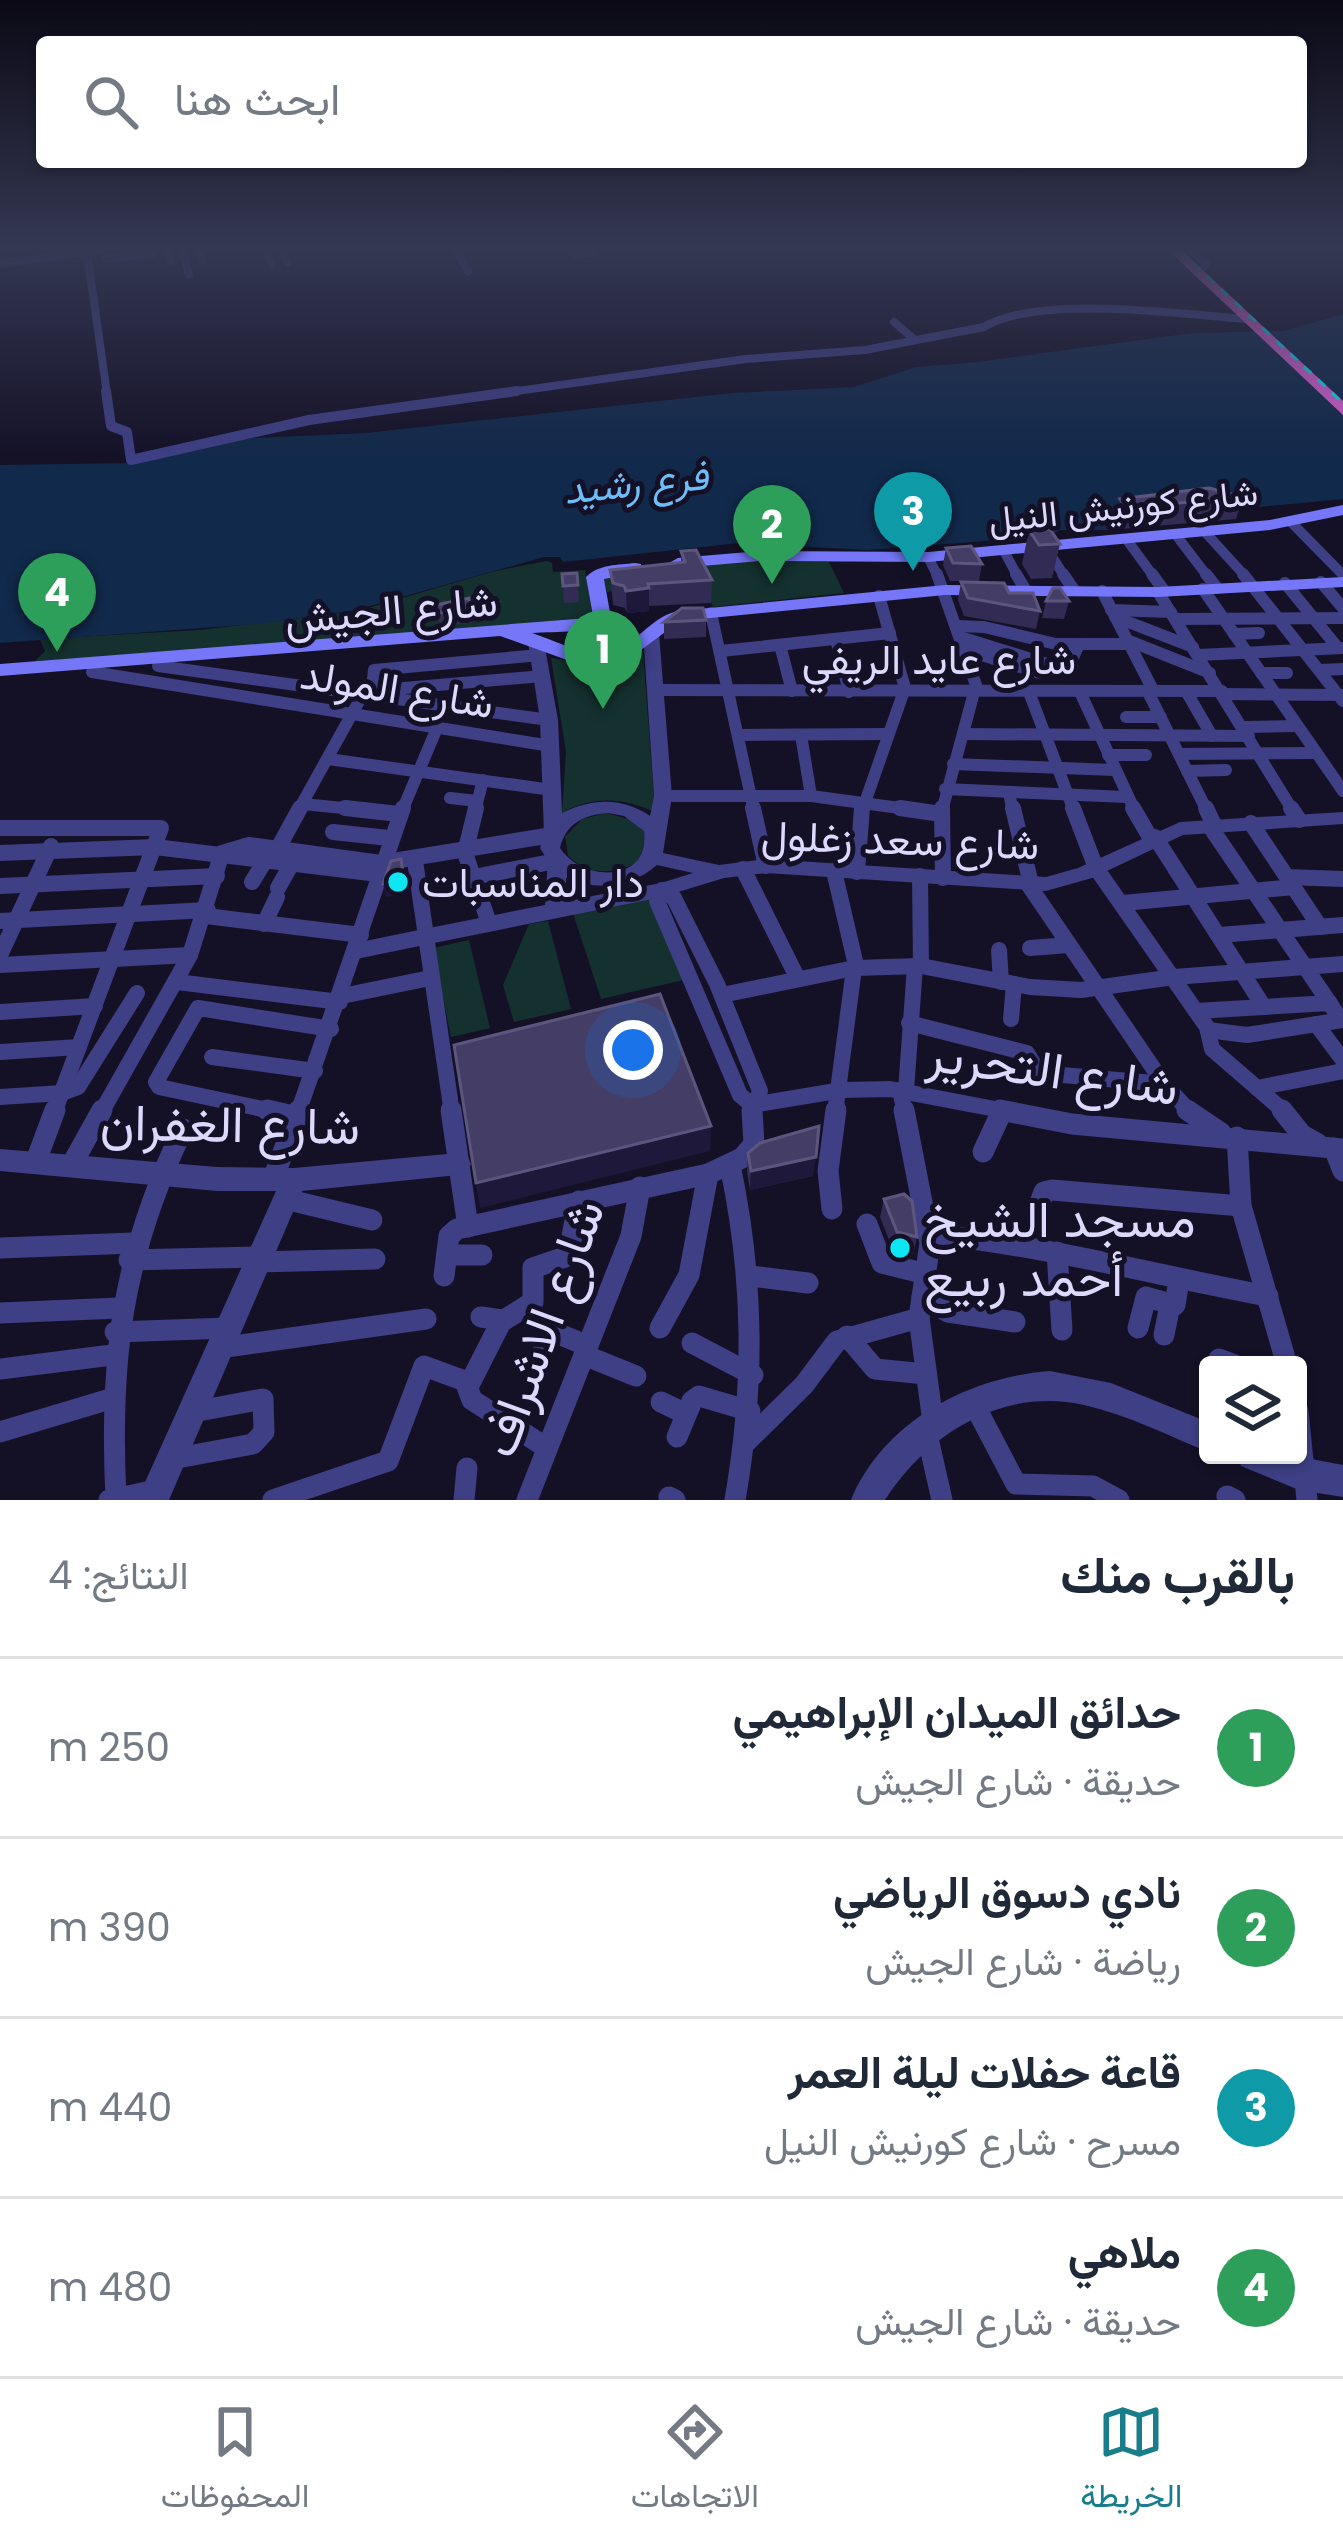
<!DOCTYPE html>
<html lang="ar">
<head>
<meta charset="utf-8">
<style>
  :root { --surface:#fff; --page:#f6f6f7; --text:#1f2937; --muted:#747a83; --line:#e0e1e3; --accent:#187e8c }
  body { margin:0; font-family:Poppins,Vazirmatn,sans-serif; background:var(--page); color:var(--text); direction:rtl }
  .controls { position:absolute; right:36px; bottom:36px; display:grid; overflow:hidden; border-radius:12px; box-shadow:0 3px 9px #0004 }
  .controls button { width:108px; height:108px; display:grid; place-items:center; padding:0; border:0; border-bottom:3px solid var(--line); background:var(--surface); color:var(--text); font:60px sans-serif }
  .you { position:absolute; left:633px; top:1050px; width:42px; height:42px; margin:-30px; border:9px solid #fff; border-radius:50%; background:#1a73e8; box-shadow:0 0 0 18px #1a73e833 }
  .badge { display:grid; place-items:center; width:78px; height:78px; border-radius:50%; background:var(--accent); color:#fff; font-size:39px; font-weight:700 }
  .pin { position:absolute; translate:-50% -99px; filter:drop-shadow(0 3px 6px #0008) }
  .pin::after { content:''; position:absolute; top:63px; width:42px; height:36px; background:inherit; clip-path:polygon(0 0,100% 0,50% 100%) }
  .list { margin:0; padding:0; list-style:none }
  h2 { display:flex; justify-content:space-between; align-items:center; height:156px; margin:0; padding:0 48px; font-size:51px }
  h2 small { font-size:39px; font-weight:400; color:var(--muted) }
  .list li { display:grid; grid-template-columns:78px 1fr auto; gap:36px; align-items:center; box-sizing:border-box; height:180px; padding:0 48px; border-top:3px solid var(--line) }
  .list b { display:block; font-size:45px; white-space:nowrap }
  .list p { margin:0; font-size:39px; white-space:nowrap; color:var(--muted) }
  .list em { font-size:39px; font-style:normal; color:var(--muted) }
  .icon { flex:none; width:66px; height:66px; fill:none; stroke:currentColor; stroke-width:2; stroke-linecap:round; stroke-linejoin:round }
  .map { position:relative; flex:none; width:1343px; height:1500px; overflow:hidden; direction:ltr }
  .search { position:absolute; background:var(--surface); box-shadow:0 3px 9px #0004; left:36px; right:36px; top:36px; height:132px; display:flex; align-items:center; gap:30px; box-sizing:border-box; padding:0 42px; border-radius:12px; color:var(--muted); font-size:45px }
  .sheet { height:876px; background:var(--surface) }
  nav { display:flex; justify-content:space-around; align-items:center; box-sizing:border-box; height:168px; border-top:3px solid var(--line); background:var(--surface); font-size:33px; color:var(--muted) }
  nav a { display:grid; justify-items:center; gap:6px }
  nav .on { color:var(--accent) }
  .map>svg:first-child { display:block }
  .green { fill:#14312f }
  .water { fill:#11294b }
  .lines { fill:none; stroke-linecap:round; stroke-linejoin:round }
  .minor-far4 { stroke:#3e3f84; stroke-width:8 }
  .minor-far3 { stroke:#3e3f84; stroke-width:10 }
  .minor-far2 { stroke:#3e3f84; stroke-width:12 }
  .minor-far1 { stroke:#3e3f84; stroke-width:16 }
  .minor { stroke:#3e3f84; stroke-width:21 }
  .tertiary { fill:#3e3f84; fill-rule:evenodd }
  .secondary { fill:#7577f8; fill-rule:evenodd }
  .trunk { fill:#d960d2; fill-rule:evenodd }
  .rail { stroke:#0fe6f4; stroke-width:3; stroke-dasharray:10 9; stroke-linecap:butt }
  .wall { fill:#322b54 }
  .shaded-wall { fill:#1e193a }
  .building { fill:#443e66; stroke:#5c567e; stroke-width:3 }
  .poi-dot { fill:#0fe6f4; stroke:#141127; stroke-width:4.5 }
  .labels { text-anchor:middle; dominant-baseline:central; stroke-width:10; stroke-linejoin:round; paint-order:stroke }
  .far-street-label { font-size:36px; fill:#dcd9fd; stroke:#141127 }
  .far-water-label { font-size:39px; font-style:italic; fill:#6cbdf8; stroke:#141127 }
  .street-label { font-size:42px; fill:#dcd9fd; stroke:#141127 }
  .poi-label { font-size:42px; fill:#dcd9fd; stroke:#141127; text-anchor:start }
  .near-street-label { font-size:51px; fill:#dcd9fd; stroke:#141127 }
  .near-poi-label { font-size:51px; fill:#dcd9fd; stroke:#141127; text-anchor:start }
</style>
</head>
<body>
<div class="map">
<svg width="1343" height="1500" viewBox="0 0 1343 1500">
  <rect width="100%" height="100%" fill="#141127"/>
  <g class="green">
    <path d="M546,561l6,2 1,9 32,-2 8,49 -412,35 -146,7 10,-10 -5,-12 160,-9 158,-19 133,-39z"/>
    <path d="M742,561l87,1 15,31 -131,14 -10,-25 -96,10 -3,-13 5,-6z"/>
    <path d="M643,651l12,161c-31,-14 -63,-17 -93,1l4,-61 -15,-94c34,6 61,10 92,-7z"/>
    <path d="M606,813l33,9 10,16 -13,25c-24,12 -48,12 -68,-7l-3,-19 17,-18z"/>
    <path d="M658,894l34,84 -91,21 -28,-86z"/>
    <path d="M548,921l23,88 -57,13 -11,-37 26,-61z"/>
    <path d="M469,940l21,88 -39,9 -18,-89z"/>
  </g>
  <path class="water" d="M1343,314v185l-228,22 -3,9h-52l-11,6 -181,14 -129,-7 -176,19 -3,-5h-16l-192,54 -95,13 -257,19v-178l132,-2 58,-16 63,-9 113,-5 366,-40 122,-6 62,-20 62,-5 215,-29 91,-2z"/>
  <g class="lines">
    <g class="minor-far4">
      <path d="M167,250l4,11"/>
      <path d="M182,250l7,25"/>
      <path d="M198,250l4,10"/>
      <path d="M266,250l6,14"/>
      <path d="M282,250l6,13"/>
      <path d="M456,250l12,21"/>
      <path d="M570,250l4,5 20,-2"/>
      <path d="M1190,250l16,13 -3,5"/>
      <path d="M87,252l20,142"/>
      <path d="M106,258l47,-4"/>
      <path d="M0,263l102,-13"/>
      <path d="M894,322l20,17"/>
      <path d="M495,394l251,-35 119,-9 119,-23c56,-33 196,-13 262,-8"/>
    </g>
    <g class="minor-far3">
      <path d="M106,391l5,35 16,6 4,28 178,-40 208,-29"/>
      <path d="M1290,521l53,54"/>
      <path d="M1205,532l41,45"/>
      <path d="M1176,535l32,42"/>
      <path d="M1127,540l27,37"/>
      <path d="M1047,549l18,28"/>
      <path d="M1004,551l14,26"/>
      <path d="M928,557l10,20"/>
    </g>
    <g class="minor-far2">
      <path d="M937,574l39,111 -34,126"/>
      <path d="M1016,574l9,15"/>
      <path d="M1063,574l11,16"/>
      <path d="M1152,574l13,18"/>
      <path d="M1206,574l11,14"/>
      <path d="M1243,574l100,127"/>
      <path d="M1321,582l22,26"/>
      <path d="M1285,583l53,65"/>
      <path d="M1203,589l140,202"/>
      <path d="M1102,591l52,101"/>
      <path d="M1158,592l135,219"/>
      <path d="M1111,610l60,2"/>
      <path d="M711,613l43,198"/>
      <path d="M1115,617l78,30"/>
      <path d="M1175,619l168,-1"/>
      <path d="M956,626l28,1 72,17h73"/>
      <path d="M1234,634l25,-1"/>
      <path d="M960,637l87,27"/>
      <path d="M836,639l13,53"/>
      <path d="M1127,640l83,33"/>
      <path d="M780,645l12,46"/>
      <path d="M965,650l75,23"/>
      <path d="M721,651l169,-18"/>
      <path d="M1198,655l145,-7"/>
      <path d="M158,666l391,54"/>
      <path d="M1044,666l27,-4 8,-18"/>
      <path d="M1319,670l24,-1"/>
      <path d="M92,672l459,74"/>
      <path d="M1261,673h26"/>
      <path d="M381,690l162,-14"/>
      <path d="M655,690l567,1"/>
      <path d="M1186,691l26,45"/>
      <path d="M1029,692l45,119"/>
      <path d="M1080,692l55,119"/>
      <path d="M1148,692l59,119"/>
      <path d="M1224,694l119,1"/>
      <path d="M371,695l3,-25 166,-15"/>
      <path d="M1126,717h35"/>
      <path d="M1245,727l52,-1"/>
      <path d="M963,734l286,2"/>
      <path d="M740,735l148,-1"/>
      <path d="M801,735l10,61"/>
      <path d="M1179,754l136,-1"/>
      <path d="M1108,755h38"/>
      <path d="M328,759l224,31"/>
      <path d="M953,764l161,6"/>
      <path d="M1187,771l39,-1"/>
      <path d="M945,789l181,8"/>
      <path d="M1009,794l4,17"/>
      <path d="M663,796h148l111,15"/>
      <path d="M450,798l27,3"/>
      <path d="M303,804l70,7"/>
      <path d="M298,811l65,-117"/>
      <path d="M402,811l35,-83"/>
      <path d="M475,811l8,-31"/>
      <path d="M862,811l43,-123 -26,-92"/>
    </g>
    <g class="minor-far1">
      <path d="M345,808l54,6"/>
      <path d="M476,808l-11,45 24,70"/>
      <path d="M753,808l13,58"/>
      <path d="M900,808l41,6"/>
      <path d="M942,808l1,70"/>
      <path d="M1013,808l18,76"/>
      <path d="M1073,808l23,60 111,159 5,22 74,64"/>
      <path d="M1133,808l18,31"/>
      <path d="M1206,808l8,17"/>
      <path d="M1291,808l8,12"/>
      <path d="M1251,823l69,104"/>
      <path d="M1209,825l132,195"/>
      <path d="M0,828h161l-107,285"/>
      <path d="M333,832l56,6"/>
      <path d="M1155,837l109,170"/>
      <path d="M276,852l24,-44"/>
      <path d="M0,853l155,-6 223,27"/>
      <path d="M415,861l37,252"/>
      <path d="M743,869l54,108"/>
      <path d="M834,871l21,90 -20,152"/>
      <path d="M857,872l5,-64"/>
      <path d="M920,876l1,90"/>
      <path d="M474,877l82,-16"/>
      <path d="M1287,877l56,2"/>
      <path d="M252,882l14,-23"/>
      <path d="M1028,884l136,200 27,29"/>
      <path d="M0,886l217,-10"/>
      <path d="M278,888l14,-25"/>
      <path d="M662,890l-5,11 83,194 12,10"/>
      <path d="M662,890l12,8 43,86 43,107 -8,22"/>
      <path d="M1123,903l171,-16"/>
      <path d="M206,916l155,19"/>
      <path d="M0,921l208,-11"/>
      <path d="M264,924l13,-27"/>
      <path d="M1219,935l124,-10"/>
      <path d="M1030,948l38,-3"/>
      <path d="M999,950l2,32"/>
      <path d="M356,951l68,-14"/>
      <path d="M0,955l51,-109"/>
      <path d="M0,965l190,-10"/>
      <path d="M177,982l163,20"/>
      <path d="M722,995l132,-27 67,-2 109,21 51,3 93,-13 169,-13"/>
      <path d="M342,996l88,-18"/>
      <path d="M1196,1011l134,-8"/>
      <path d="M0,1012l95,-6"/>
      <path d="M1011,1019l3,-35"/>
      <path d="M909,1023l118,30 12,20 125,11"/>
      <path d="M1316,1024l27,36"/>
      <path d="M1208,1030l39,5 96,-15"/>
      <path d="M0,1052l79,-5"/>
      <path d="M212,1057l103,14"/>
      <path d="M1257,1088l86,-17"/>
      <path d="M900,1090l5,23"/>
      <path d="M906,1091l9,-125"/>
      <path d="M0,1097l62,-4 16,-6 59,-94"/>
      <path d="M752,1105l90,-15 48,-1 126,24"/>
      <path d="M101,1113l89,-158 32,-102 27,-8 132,18 171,-28"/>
      <path d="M281,1113l-122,-26 -3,-5 42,-74 133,21"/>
      <path d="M298,1113l105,-305"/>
    </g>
    <g class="minor">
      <path d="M267,1110l31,7"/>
      <path d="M451,1110l17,117"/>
      <path d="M904,1110l26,133 -11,75 14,104"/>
      <path d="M1000,1110l72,14 271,25"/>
      <path d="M1187,1110l34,23"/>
      <path d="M1282,1110l20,25 16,9"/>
      <path d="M1237,1137l4,69 46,159"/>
      <path d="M1334,1148l9,23"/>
      <path d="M983,1152l19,-41"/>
      <path d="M36,1161l19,-51"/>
      <path d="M730,1165c24,114 25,220 5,335"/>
      <path d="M71,1166l31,-56"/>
      <path d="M273,1179l26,-69"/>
      <path d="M285,1199l87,21"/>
      <path d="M832,1209l-4,-38 8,-61"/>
      <path d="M1036,1213l8,-21 8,-2 189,16"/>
      <path d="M867,1224l15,39 44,11"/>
      <path d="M929,1234c114,11 226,41 339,62"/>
      <path d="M0,1248l134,-5"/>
      <path d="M1057,1252l5,78"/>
      <path d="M447,1255h35"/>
      <path d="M129,1260l130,-3"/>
      <path d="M257,1262l118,-3"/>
      <path d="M444,1276l5,-40 8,-7 251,-55 34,-16 12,-14 -2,-34"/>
      <path d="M751,1276l57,7"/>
      <path d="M922,1296l26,16 67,10"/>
      <path d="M0,1313l119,-5"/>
      <path d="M481,1317l21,3"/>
      <path d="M660,1328l29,-53 19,-101"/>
      <path d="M1138,1328l8,-31 29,8 4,-25"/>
      <path d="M115,1332l113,-4"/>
      <path d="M1164,1335l6,-30"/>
      <path d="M847,1336l28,33 51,5"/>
      <path d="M692,1343l61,32"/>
      <path d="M543,1344l11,-12 34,14"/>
      <path d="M219,1348l207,-29"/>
      <path d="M584,1355l52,21"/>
      <path d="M1219,1359l16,6"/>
      <path d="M0,1369l112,-14"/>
      <path d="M469,1385l32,-63 32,-20v-34l35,-12 11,-55"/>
      <path d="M661,1402l25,12"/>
      <path d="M974,1404l42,80 77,2 26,14"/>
      <path d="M1298,1411l9,89"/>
      <path d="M0,1432l110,-33"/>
      <path d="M927,1434l15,66"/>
      <path d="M677,1437l15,-36 7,-5 51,15"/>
      <path d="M746,1442l58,-57 33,-44 82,-23"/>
      <path d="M172,1459l81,-15 11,-12 -1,-33 -70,13"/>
      <path d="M1227,1496l8,4"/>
      <path d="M669,1497l6,3"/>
      <path d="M116,1498c-7,-139 6,-242 67,-369"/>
      <path d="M109,1500l47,-10"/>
      <path d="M273,1500l115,-39 36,-95 41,15 7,19 75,48"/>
      <path d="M464,1500l3,-32"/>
      <path d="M527,1500l104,-264 9,-49"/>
    </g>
    <g class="tertiary">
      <path d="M651,628l8,5 13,163 -9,57 56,12 47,-6 280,18 32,-9 102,-46 163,-10v12l-160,11 -91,43 -46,13 -280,-18 -42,5 -62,19 -238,48 -8,-2 -3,-6 3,-6 8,-2 121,-24 3,-44 -8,-13 4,-13 -4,-115 -12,-78 2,-3 6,-2 8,5 14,78 4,93c29,-15 61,-16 88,3l4,-20 -11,-163zM608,813l16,3 20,15c7,52 -61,52 -84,17 6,-25 24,-33 48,-35zM657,865l36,8 -32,10 -95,18v-23c32,13 64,10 91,-13z"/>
      <path d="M0,1149l217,18 77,1 164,-15 9,3 4,8 -4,8 -9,3 -156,16 -133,309h-32l139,-309h-59l-217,-20z"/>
      <path d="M1050,1371l61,12 97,39v30c-41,-17 -80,-37 -124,-47 -81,-18 -156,28 -199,95h-34c33,-79 118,-123 199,-129z"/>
      <path d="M1237,1455h53l53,10v32l-44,-7 -58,-24z"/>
    </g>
    <g class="secondary">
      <path d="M1343,505v10l-73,15 -342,32 -168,-1 -82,7 -9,-5 9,-5 82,-7 168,1 342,-32z"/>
      <path d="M635,563l6,1v8l-37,7 7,39c-20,17 -54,13 -79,15 33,11 65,32 99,8 17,-12 26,-25 47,-30l267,-26 213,2 185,-10v10l-185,10 -213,-2 -265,26 -43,32 -34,10 -36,-3 -67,-24 -500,40v-12l589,-46 4,-2 -7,-39c13,-13 32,-12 49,-14z"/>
    </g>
    <path class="trunk" d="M1168,250h13l162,151v14z"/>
    <path class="rail" d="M1179,250l164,153"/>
  </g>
  <g class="wall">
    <path d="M1243,497l-7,22 -115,10 -7,-8 6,-22z"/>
    <path d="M1029,530l31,14 -8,34 -21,1 -9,-15z"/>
    <path d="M946,548l36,16 -3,17h-29l-7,-16z"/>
    <path d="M681,551l31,29 -1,23 -62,3v5l-22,2 -2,-5 -12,-3 -3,-35 71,-8z"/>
    <path d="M577,573l2,29 -15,1 -2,-29z"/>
    <path d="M961,582l48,11 31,18 -4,18 -72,-13 -6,-16z"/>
    <path d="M1046,601h23l-5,18 -22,-1z"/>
    <path d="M498,602l2,11 -9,7 -20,-1 1,4 -32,2 -4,-20z"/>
    <path d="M706,620v17l-42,2v-17z"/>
    <path d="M748,1153l65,23 -63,14 -3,-18z"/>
    <path d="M884,1199l33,38 -4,18 -20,-5 -13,-33z"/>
  </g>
  <g class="shaded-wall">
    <path d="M649,588v23l-22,2 -1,-22z"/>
    <path d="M498,602l2,11 -9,7 -2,-11z"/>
    <path d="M401,859l6,35 -21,3 -3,-13z"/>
    <path d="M711,1126l-1,25 -230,57 -4,-25z"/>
    <path d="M816,1157l-3,19 -63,14 1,-19z"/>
  </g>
  <g class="building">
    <path d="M1209,488l34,9 -117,11 -6,-9z"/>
    <path d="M1050,529l10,15 -21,1 -10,-15z"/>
    <path d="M971,546l11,18 -29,-1 -7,-15z"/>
    <path d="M696,550l16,30 -64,4 1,4 -23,3 -2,-5 -11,-3 -3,-13 75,-8 -4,-11z"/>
    <path d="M577,573l1,12 -15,1 -1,-12z"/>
    <path d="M961,582l43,1 5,10h24l7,18 -72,-13z"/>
    <path d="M1053,588h7l9,13h-23z"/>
    <path d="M486,597l12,5 -9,7 -19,-2v4l-32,2 -2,-8 33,-7v5z"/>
    <path d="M682,608h21l3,12 -42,2z"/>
    <path d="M401,859l3,22 -21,3 8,-23z"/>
    <path d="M660,994l51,132 -235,57 -22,-138z"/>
    <path d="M819,1126l-3,31 -65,14 -3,-18 12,-10z"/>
    <path d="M904,1194l8,7 5,36 -20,-5 -13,-33z"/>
  </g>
  <linearGradient id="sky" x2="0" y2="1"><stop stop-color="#0b0915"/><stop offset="0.54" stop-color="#343852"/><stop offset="1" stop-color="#343852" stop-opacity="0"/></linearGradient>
  <rect width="1343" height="460" fill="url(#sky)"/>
  <g class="poi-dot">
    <circle cx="398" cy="882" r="12"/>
    <circle cx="900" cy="1248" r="12"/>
  </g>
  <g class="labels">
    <g class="far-street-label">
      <text transform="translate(1123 506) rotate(-6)">شارع كورنيش النيل</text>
    </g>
    <g class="far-water-label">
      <text transform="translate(636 483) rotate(-6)">فرع رشيد</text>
    </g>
    <g class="street-label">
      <text transform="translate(391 610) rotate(-5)">شارع الجيش</text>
      <text x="939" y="659">شارع عايد الريفي</text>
      <text transform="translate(397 689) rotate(9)">شارع المولد</text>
      <text transform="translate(900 840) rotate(2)">شارع سعد زغلول</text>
    </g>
    <g class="poi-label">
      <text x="422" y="882">دار المناسبات</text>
    </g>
    <g class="near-street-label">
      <text transform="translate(1053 1070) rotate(8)">شارع التحرير</text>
      <text transform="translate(230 1124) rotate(1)">شارع الغفران</text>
      <text transform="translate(542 1328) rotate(-70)">شارع الاشراف</text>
    </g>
    <g class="near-poi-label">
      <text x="924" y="1219">مسجد الشيخ<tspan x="924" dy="59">أحمد ربيع</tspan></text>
    </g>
  </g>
</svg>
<div class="controls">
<button><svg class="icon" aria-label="layers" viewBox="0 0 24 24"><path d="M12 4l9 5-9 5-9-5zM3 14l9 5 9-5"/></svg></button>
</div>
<div class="you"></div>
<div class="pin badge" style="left:603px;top:709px;background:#2e9e5b">1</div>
<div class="pin badge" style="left:772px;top:584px;background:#2e9e5b">2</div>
<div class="pin badge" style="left:913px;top:571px;background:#0f9aa8">3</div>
<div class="pin badge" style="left:57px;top:652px;background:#2e9e5b">4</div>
<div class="search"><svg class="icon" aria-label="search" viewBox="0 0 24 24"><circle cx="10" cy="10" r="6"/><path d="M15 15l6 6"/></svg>ابحث هنا</div>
</div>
<section class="sheet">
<h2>بالقرب منك<small>النتائج: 4</small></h2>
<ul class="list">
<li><span class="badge" style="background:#2e9e5b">1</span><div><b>حدائق الميدان الإبراهيمي</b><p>حديقة · شارع الجيش</p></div><em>250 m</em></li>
<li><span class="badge" style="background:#2e9e5b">2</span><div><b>نادي دسوق الرياضي</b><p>رياضة · شارع الجيش</p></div><em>390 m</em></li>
<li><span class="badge" style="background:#0f9aa8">3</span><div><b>قاعة حفلات ليلة العمر</b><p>مسرح · شارع كورنيش النيل</p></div><em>440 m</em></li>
<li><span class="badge" style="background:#2e9e5b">4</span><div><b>ملاهي</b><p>حديقة · شارع الجيش</p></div><em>480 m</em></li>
</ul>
</section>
<nav>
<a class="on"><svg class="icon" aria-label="map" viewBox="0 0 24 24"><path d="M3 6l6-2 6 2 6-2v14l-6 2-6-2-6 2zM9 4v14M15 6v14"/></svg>الخريطة</a>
<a><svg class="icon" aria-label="directions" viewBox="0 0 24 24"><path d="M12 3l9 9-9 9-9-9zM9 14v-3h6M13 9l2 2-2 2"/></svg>الاتجاهات</a>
<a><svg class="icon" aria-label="saved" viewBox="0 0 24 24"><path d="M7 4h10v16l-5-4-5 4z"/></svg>المحفوظات</a>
</nav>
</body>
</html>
